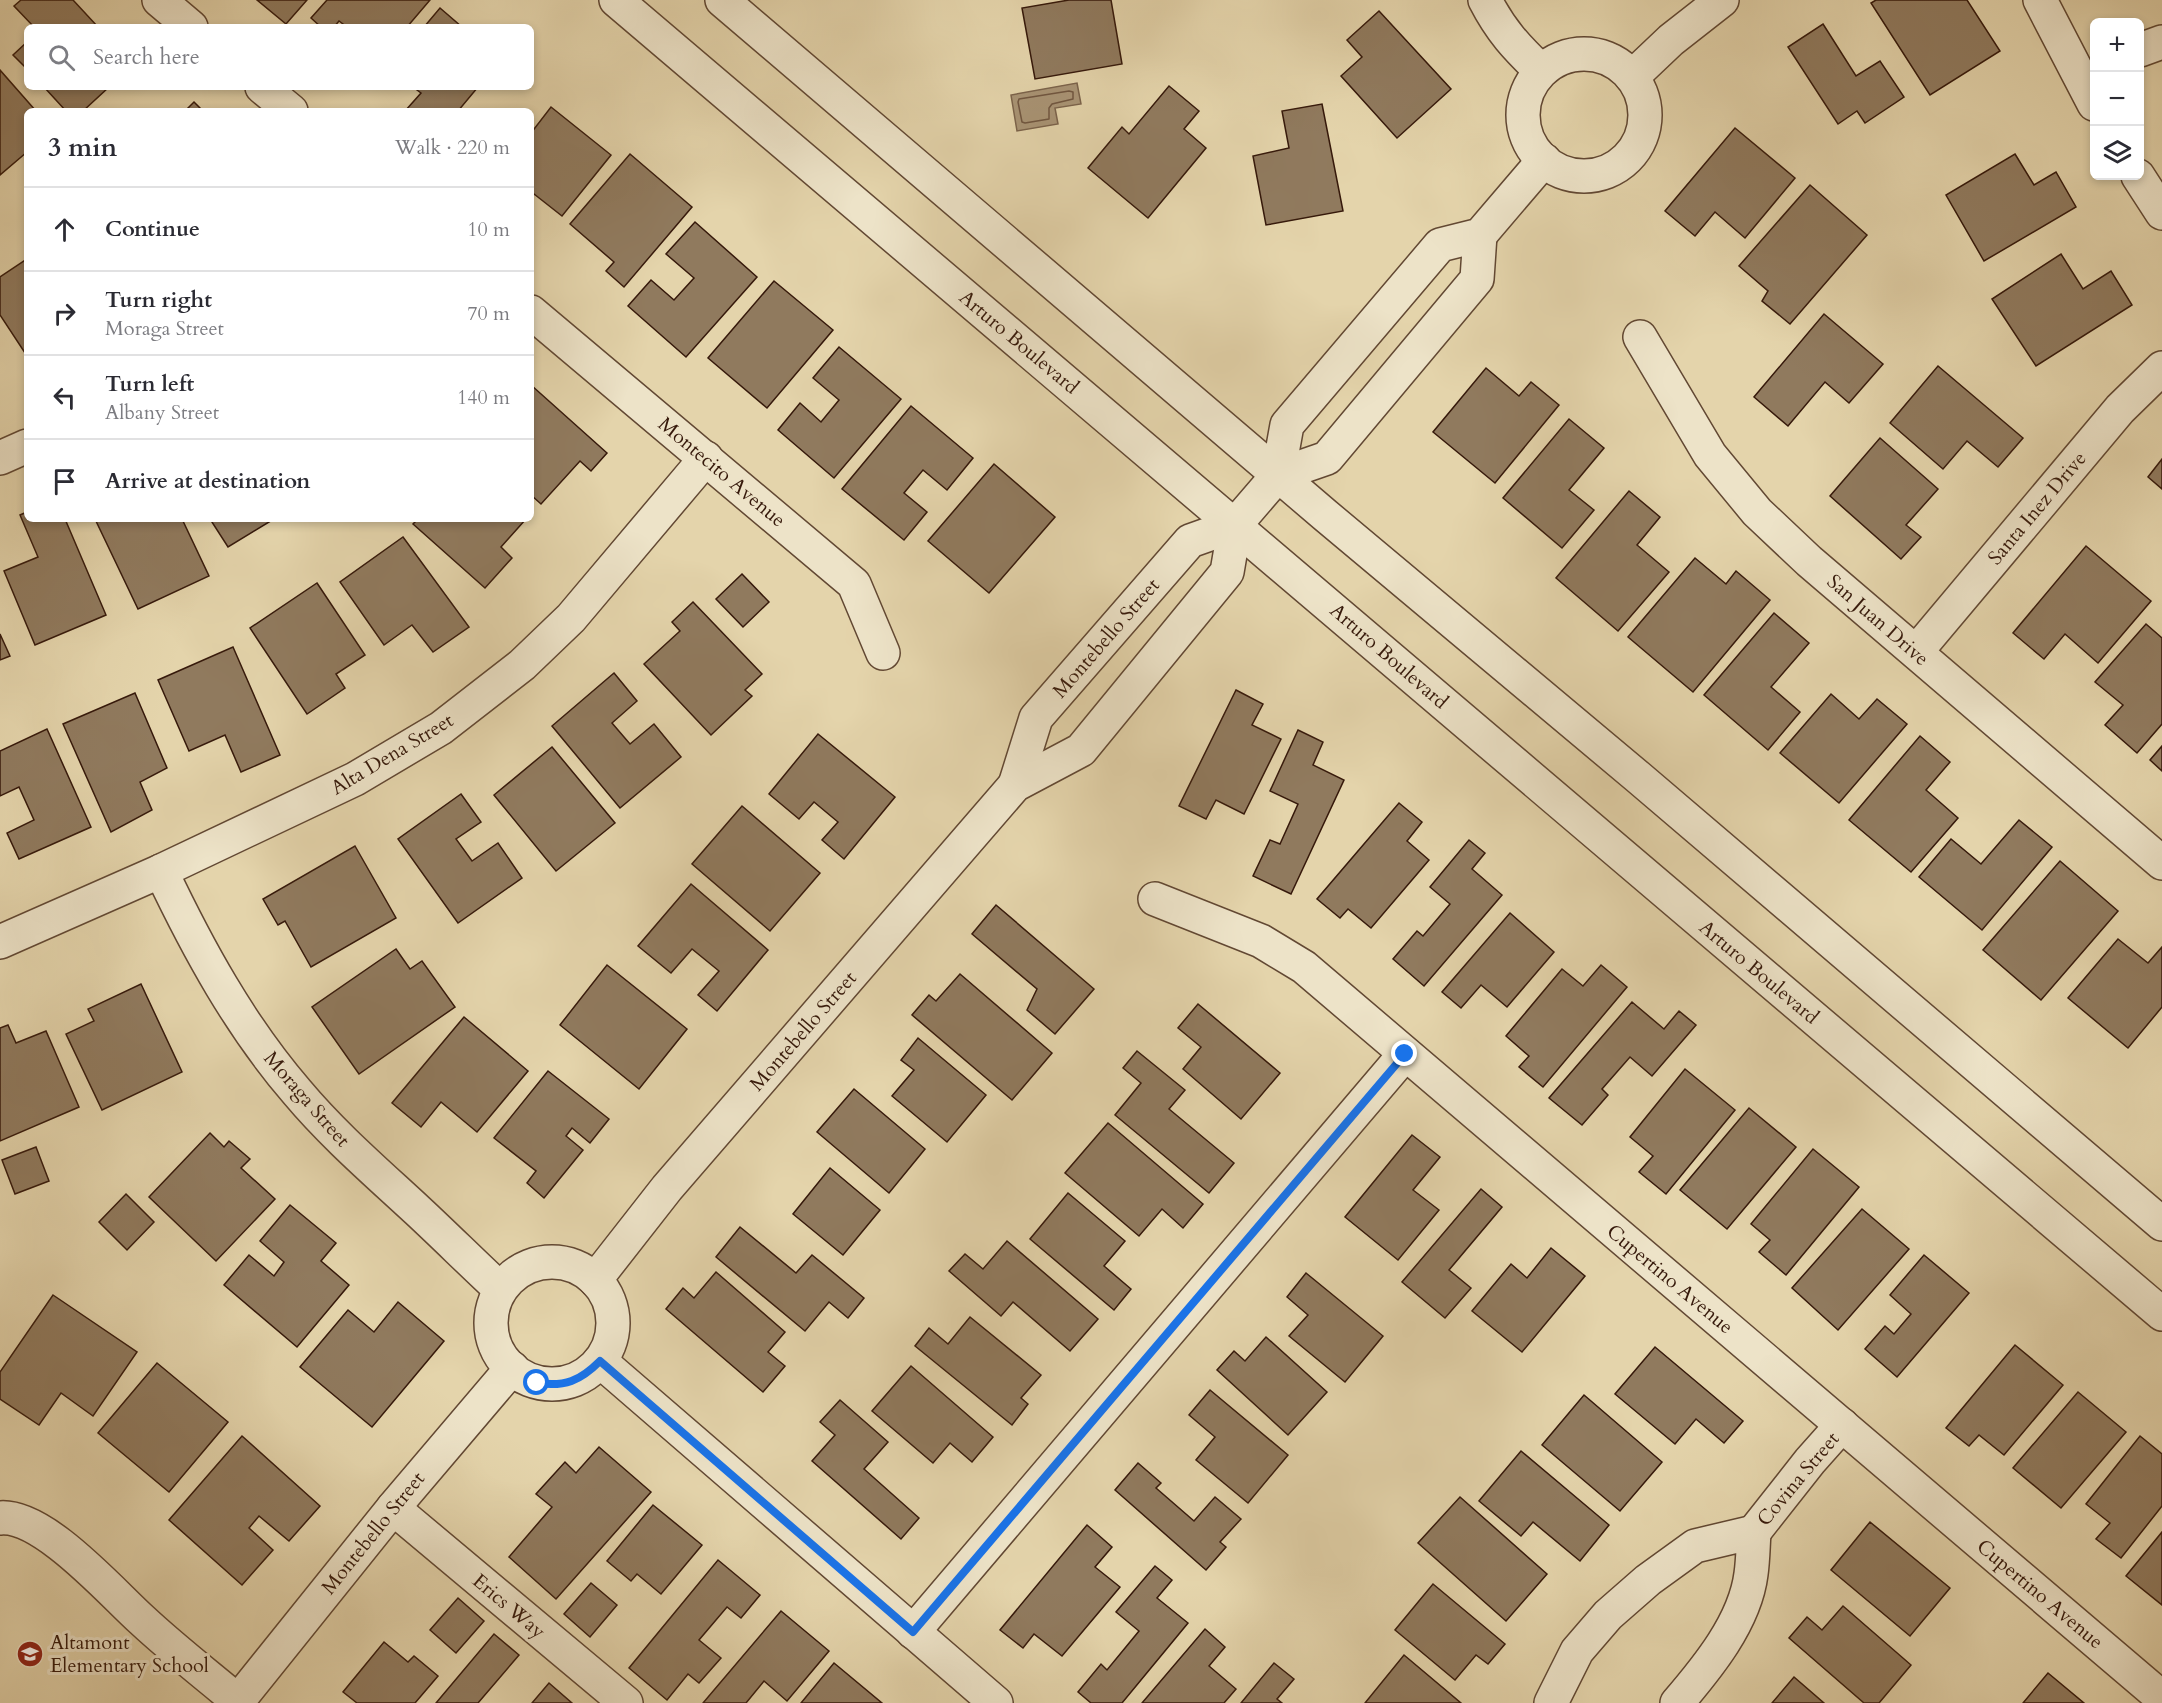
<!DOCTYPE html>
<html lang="en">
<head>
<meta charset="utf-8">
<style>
  :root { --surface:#fff; --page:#f2f2f3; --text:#2b2b33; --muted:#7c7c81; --line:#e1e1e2 }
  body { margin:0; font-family:Cardo,serif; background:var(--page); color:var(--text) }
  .controls { position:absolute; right:18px; top:18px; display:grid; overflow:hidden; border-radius:9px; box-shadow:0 3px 9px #0003 }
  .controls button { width:54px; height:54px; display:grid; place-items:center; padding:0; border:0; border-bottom:2px solid var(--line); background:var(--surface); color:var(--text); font:30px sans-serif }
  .stop { position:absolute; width:18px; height:18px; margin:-14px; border:4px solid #1a73e8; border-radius:50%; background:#fff }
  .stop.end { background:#1a73e8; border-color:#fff; box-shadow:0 2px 6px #0008 }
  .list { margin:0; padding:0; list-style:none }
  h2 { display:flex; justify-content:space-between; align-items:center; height:78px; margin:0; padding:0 24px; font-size:26px }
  h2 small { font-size:20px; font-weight:400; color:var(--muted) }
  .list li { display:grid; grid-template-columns:39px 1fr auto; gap:18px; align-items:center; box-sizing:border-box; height:84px; padding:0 24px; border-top:2px solid var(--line) }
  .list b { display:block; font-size:22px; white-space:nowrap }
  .list p { margin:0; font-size:20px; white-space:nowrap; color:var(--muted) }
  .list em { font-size:20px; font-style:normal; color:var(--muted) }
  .icon { flex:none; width:33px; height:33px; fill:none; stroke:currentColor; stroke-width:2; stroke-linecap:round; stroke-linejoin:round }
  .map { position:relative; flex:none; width:2162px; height:1703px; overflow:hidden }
  .search { position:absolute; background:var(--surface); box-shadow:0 3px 9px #0003; left:24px; top:24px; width:510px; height:66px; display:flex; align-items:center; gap:15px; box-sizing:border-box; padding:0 21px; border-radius:9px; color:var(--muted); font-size:22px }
  .panel { position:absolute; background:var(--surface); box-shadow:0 3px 9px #0003; left:24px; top:108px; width:510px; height:414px; border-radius:9px }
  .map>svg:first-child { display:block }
  .water { fill:#a99475; stroke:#7b634b; stroke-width:1.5 }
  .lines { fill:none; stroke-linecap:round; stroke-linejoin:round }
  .shore { stroke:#705640; stroke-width:1.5 }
  .building { fill:#907a5e; stroke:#36190b; stroke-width:1.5 }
  .minor-casing { stroke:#624833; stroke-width:36 }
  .minor { stroke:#ede3c8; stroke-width:33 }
  .route { stroke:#1a73e8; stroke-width:8 }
  .labels { text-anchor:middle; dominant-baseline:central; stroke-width:6; stroke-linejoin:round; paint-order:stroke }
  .street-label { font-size:20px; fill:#36190b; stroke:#ede3c8 }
  .poi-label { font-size:20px; fill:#36190b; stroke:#ede3c8; text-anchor:start }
</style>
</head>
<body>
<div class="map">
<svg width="2162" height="1703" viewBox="0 0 2162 1703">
  <rect width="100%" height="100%" fill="#e4d4ab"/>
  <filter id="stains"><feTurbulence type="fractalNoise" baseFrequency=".00333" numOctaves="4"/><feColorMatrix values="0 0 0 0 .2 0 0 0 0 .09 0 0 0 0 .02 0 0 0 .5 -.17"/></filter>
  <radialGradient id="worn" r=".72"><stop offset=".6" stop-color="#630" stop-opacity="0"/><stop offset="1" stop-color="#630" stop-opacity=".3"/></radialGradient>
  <path class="water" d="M1077,83l4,21 -26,4 3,16 -41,7 -6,-36z"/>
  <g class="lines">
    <path class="shore" d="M1069,91l4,1v7l-21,5 -3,4v11l-24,4 -3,-1 -4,-20 1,-3z"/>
  </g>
  <g class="building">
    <path d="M21,0h52l25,27h-64l-20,-21z"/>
    <path d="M257,0h50l-21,24z"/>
    <path d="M327,0h103l-23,27h-60l-8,-6 -5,6h-13l-10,-9z"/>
    <path d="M1069,0h42l11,64 -87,15 -13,-71z"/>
    <path d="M1876,0h91l33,51 -70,44 -59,-92z"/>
    <path d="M440,8l22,19h-38z"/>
    <path d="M1379,11l72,78 -54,49 -56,-62 21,-19 -15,-17z"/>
    <path d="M1823,24l33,52 24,-15 24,36 -39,26 -8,-12 -19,13 -50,-77z"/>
    <path d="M27,42v27l-14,-14z"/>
    <path d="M0,70l36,41h-9v41l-27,23z"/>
    <path d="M1169,86l30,25 -15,18 22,19 -58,70 -60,-50 34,-41 7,7z"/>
    <path d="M44,87h65l-26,24h-17z"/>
    <path d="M413,87h65l-20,24h-53l16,-18z"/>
    <path d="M194,102l9,9h-18z"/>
    <path d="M1322,104l21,107 -77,14 -13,-69 36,-8 -7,-37z"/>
    <path d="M551,107l60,48 -49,61 -28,-22 -3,4v-65z"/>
    <path d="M1735,128l60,50 -50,60 -30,-26 -20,24 -30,-25z"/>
    <path d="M630,154l62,53 -68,80 -18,-16 8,-9 -44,-38z"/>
    <path d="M2015,154l19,31 22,-13 20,35 -92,54 -38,-66z"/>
    <path d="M1810,185l57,50 -77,89 -28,-23 6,-10 -29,-25z"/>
    <path d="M695,222l62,55 -71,80 -58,-51 23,-26 23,20 20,-22 -28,-24z"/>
    <path d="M2061,254l22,35 28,-18 21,34 -96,61 -44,-67z"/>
    <path d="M27,259v97l-27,-41v-38z"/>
    <path d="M774,281l59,49 -66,78 -59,-50z"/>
    <path d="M1824,314l59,50 -34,39 -24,-21 -37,44 -34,-29z"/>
    <path d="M839,347l62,52 -67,79 -56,-48 22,-27 21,19 18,-22 -26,-22z"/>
    <path d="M1938,366l85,72 -25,29 -31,-26 -24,28 -53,-46z"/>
    <path d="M1486,368l33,28 12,-14 28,23 -64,78 -62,-51z"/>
    <path d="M531,385l76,68 -16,18 -11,-10 -39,43 -10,-9z"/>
    <path d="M911,406l62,52 -26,32 -24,-20 -19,23 23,19 -23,28 -62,-51z"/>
    <path d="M1569,419l35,29 -35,42 25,20 -32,38 -59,-50z"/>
    <path d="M1880,438l58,51 -32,36 15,12 -20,22 -71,-63z"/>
    <path d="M2162,459v30l-14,-12z"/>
    <path d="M994,464l61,53 -66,76 -61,-52z"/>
    <path d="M1629,491l31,26 -23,28 32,27 -51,59 -62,-53z"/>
    <path d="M27,512v7h38l41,96 -71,30 -31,-74 34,-14 -18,-42z"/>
    <path d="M95,519h87l27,57 -71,33z"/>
    <path d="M210,519h64l-46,28z"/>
    <path d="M418,519h108l-25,28 11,11 -27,30 -72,-64z"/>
    <path d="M403,537l66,90 -36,25 -21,-27 -28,20 -44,-63z"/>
    <path d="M2086,546l65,55 -53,62 -33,-29 -21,25 -31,-26z"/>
    <path d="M1695,558l31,26 10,-13 34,29 -77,92 -65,-55z"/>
    <path d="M742,574l27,28 -26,25 -27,-28z"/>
    <path d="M317,583l48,72 -29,19 9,14 -38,26 -57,-86z"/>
    <path d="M693,602l69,72 -17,16 7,6 -41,39 -67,-71 36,-33 -8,-9z"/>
    <path d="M1774,613l35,30 -38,44 29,25 -32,38 -64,-55z"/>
    <path d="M2146,624l16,14v86l-25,29 -32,-28 18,-20 -28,-23z"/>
    <path d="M0,634l10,22 -10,4z"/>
    <path d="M233,647l47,108 -39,17 -16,-37 -36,16 -31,-71z"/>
    <path d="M614,673l23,28 -25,22 18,21 24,-20 27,33 -61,51 -68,-82z"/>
    <path d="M1236,690l27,14 -11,21 29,14 -37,75 -28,-14 -10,19 -27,-13z"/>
    <path d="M135,693l32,75 -27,14 12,28 -41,22 -48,-108z"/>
    <path d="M1831,694l28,25 18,-20 30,25 -68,79 -59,-50z"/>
    <path d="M47,729l44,98 -72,32 -12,-26 27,-13 -15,-33 -19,9v-45z"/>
    <path d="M1298,730l25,12 -10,23 31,15 -53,114 -38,-18 17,-36 10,4 18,-40 -28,-13z"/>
    <path d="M818,734l77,63 -51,62 -22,-19 16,-18 -24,-20 -15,17 -30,-25z"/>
    <path d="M1920,736l30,26 -24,28 32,28 -47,54 -62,-52z"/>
    <path d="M2162,746v25l-12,-11z"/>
    <path d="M552,747l63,76 -59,48 -62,-76z"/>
    <path d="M461,794l20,28 -25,17 16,22 26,-18 24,35 -64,45 -60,-84z"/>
    <path d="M1399,803l23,19 -15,19 22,19 -58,68 -23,-19 -8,9 -23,-19z"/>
    <path d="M742,806l78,67 -50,58 -78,-67z"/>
    <path d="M2019,820l33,27 -70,83 -63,-53 32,-38 30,25z"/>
    <path d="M1469,840l16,13 -13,16 30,26 -78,91 -31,-27 24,-28 6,5 27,-32 -20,-17z"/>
    <path d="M355,846l41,72 -85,49 -26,-46 -7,4 -15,-26z"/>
    <path d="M2060,861l58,50 -77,89 -58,-50z"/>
    <path d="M691,884l77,66 -51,61 -19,-16 21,-24 -27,-22 -21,24 -33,-27z"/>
    <path d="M996,905l98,84 -39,45 -28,-24 10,-21 -65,-55z"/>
    <path d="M1510,913l44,39 -47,55 -26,-22 -20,23 -19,-16z"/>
    <path d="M2118,939l30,24 14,-16v60l-34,41 -60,-50z"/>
    <path d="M396,949l14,20 12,-8 33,46 -96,67 -47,-67z"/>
    <path d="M607,965l80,64 -48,60 -79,-64z"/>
    <path d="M1601,965l26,22 -84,100 -24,-20 10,-11 -23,-20 56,-67 21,17z"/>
    <path d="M960,974l92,79 -40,47 -100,-85 17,-20 7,6z"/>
    <path d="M141,984l41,88 -80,38 -36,-76 28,-13 -6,-12z"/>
    <path d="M1632,1002l32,27 15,-18 17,14 -44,51 -22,-19 -28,32 6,6 -26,30 -33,-27z"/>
    <path d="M1198,1004l82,69 -39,46 -58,-50 18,-22 -23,-19z"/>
    <path d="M464,1017l64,54 -51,61 -36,-30 -20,25 -29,-24z"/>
    <path d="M8,1025l8,18 30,-12 33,76 -79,34v-113z"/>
    <path d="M918,1038l68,57 -39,47 -55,-46 22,-26 -13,-10z"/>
    <path d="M1137,1051l48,39 -16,19 65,54 -25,30 -94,-78 26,-32 -18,-15z"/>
    <path d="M1685,1069l50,41 -69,84 -27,-22 14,-16 -23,-19z"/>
    <path d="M548,1071l61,48 -19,24 -18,-15 -6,8 17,14 -39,48 -17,-15 9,-12 -42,-33z"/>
    <path d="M854,1089l71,60 -36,44 -72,-61z"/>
    <path d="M1749,1108l47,39 -69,82 -47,-39z"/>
    <path d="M1108,1123l95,81 -20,24 -21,-19 -23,27 -74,-63z"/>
    <path d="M210,1133l14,14 5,-6 21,18 -9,9 34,31 -59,62 -67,-64z"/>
    <path d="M1412,1135l28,22 -27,33 26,20 -41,50 -53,-43z"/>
    <path d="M36,1147l13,34 -34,13 -13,-34z"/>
    <path d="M1813,1149l46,38 -73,88 -27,-23 11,-12 -19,-16z"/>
    <path d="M830,1168l50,42 -37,45 -50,-41z"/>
    <path d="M1481,1189l21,18 -53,63 22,18 -26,30 -43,-36z"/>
    <path d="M1068,1193l57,48 -21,25 27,23 -17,21 -84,-71z"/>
    <path d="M126,1194l28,28 -27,28 -28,-28z"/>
    <path d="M290,1205l46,38 -15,18 28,24 -52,62 -73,-62 25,-30 25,21 10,-14 -24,-21z"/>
    <path d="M1862,1209l47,40 -71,81 -46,-42z"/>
    <path d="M740,1227l56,46 16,-18 52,43 -16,20 -19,-16 -24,29 -89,-74z"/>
    <path d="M1007,1241l91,78 -28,32 -57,-49 -12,14 -52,-45 16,-17 18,15z"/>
    <path d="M1551,1248l34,28 -63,76 -50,-41 39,-47 16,14z"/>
    <path d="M1924,1255l45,38 -72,84 -32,-28 20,-23 9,8 17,-20 -21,-19z"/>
    <path d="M716,1272l69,60 -17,20 17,14 -22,26 -97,-83 17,-21 11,10z"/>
    <path d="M1306,1273l77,63 -38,46 -56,-46 19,-21 -21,-18z"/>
    <path d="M53,1295l84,57 -44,64 -32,-23 -22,32 -39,-26v-27z"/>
    <path d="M398,1302l46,39 -72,86 -72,-60 48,-57 26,22z"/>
    <path d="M970,1317l71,58 -20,23 7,6 -16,21 -97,-79 14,-18 19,16z"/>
    <path d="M1266,1337l61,55 -39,43 -71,-65 17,-19 11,10z"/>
    <path d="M2015,1345l48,40 -59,70 -25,-20 -10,11 -23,-18z"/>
    <path d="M1655,1347l88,74 -19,22 -28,-24 -21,25 -60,-50z"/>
    <path d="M157,1363l71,59 -59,70 -71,-59z"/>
    <path d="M911,1366l82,71 -21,25 -22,-19 -17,20 -61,-52z"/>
    <path d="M1210,1390l78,65 -40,48 -52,-43 19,-23 -26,-22z"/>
    <path d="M2078,1392l48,40 -65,76 -48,-40z"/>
    <path d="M1584,1395l78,67 -42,49 -78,-66z"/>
    <path d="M840,1400l48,42 -24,27 55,49 -18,21 -89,-78 23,-26 -15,-13z"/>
    <path d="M242,1436l78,70 -31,35 -30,-25 -10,12 24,22 -31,35 -73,-65z"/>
    <path d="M2140,1436l22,18v52l-41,52 -25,-19 14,-16 -24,-19z"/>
    <path d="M599,1447l52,45 -95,107 -47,-42 43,-50 -16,-13 29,-32 11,11z"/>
    <path d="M1521,1451l88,74 -29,36 -47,-39 -12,14 -42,-35z"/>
    <path d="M1138,1463l23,20 -5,5 38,33 21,-24 26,22 -21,23 6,5 -20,23 -91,-80z"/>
    <path d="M1460,1497l87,77 -41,47 -88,-78z"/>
    <path d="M653,1505l49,40 -41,49 -24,-20 -6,7 -24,-20z"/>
    <path d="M1870,1522l80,66 -40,48 -79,-66z"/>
    <path d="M1087,1525l25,22 -17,20 25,20 -58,69 -28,-22 -11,14 -23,-18z"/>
    <path d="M2162,1532v73l-36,-29z"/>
    <path d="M718,1560l42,35 -19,23 -14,-11 -28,33 22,18 -22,25 -11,-9 -21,26 -38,-32z"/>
    <path d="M1155,1566l17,14 -15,18 31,25 -66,80h-31l-13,-11 23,-28 6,6 32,-39 -23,-19z"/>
    <path d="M591,1583l26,22 -27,32 -26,-23z"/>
    <path d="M1433,1584l72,60 -17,20 -12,-9 -21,25 -60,-50z"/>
    <path d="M458,1598l26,23 -28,32 -26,-23z"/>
    <path d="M1843,1606l68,59 -32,38h-15l-75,-65 18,-21 15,13z"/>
    <path d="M781,1611l48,40 -42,50 -23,-20 -18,22h-43z"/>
    <path d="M1205,1629l20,18 -16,19 27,23 -12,14h-82z"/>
    <path d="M494,1634l25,21 -41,48h-42z"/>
    <path d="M384,1642l24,20 6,-6 24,20 -23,27h-58l-14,-11z"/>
    <path d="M1404,1655l57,48h-96z"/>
    <path d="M834,1663l48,40h-81z"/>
    <path d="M1274,1663l20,16 -17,20 5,4h-41z"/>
    <path d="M2048,1673l36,30h-61z"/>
    <path d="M1794,1677l30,26h-52z"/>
    <path d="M549,1683l23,20h-40z"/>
  </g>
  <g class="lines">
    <defs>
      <g id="minor">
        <path d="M159,0l32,27"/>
        <path d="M616,0l1546,1314"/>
        <path d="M722,0l603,515 313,262 524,447"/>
        <path d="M1485,0c16,31 31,47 56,71"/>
        <path d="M2040,0l54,104"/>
        <path d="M2140,50l22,-8"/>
        <circle cx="1584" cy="115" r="61"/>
        <path d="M1632,77l39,-37 51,-40"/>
        <path d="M262,87l29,24"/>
        <path d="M2138,176l24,37"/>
        <path d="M531,312l323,272 29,69"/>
        <path d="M1640,337l70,118 47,57 52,49 353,302"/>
        <path d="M0,458l27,-12"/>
        <path d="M1278,475l49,-17 150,-179 3,-44"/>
        <path d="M1916,652l204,-243 42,-41"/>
        <path d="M1015,785l21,-67 154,-177 45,-16 43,-50 9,-50 153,-180 40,-10 64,-75"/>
        <path d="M161,871c37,78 79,155 136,221 36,43 79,80 120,118 28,26 55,53 83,79"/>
        <path d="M1155,899l106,42 43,26 858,731"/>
        <path d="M0,942l161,-71 194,-92 86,-51 81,-63 49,-47 135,-160"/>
        <circle cx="552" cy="1323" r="61"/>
        <path d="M595,1280l72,-92 348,-403 66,-35 146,-178 8,-47"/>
        <path d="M600,1361l396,342"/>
        <path d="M393,1508l233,195"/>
        <path d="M0,1518c43,-4 111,74 142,102 31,29 66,56 98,83"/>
        <path d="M1754,1532l56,-71 32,-36"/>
        <path d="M913,1632l492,-578"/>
        <path d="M238,1701l155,-193 119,-140"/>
        <path d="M1551,1703l26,-52 31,-36 40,-35 47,-34 59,-14c-1,14 -1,28 -3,42 -6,48 -44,94 -74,129"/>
      </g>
    </defs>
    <use href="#minor" class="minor-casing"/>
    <use href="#minor" class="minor"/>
  </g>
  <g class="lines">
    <path class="route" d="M537,1383c28,4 43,-2 63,-22l313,271 492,-578"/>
  </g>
  <defs>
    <symbol id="school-disc" viewBox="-11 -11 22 22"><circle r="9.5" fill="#8f2418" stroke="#ede3c8"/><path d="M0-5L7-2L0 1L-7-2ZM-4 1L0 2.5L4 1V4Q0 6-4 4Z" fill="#fff"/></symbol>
  </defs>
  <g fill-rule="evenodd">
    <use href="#school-disc" x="15" y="1639" width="30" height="30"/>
  </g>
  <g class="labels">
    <g class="street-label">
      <text transform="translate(1019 342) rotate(40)">Arturo Boulevard</text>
      <text transform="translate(722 472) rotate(40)">Montecito Avenue</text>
      <text transform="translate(2037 508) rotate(-50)">Santa Inez Drive</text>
      <text transform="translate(1878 620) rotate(41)">San Juan Drive</text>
      <text transform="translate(1106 638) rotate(-49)">Montebello Street</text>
      <text transform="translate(1389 656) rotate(41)">Arturo Boulevard</text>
      <text transform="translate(392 754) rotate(-31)">Alta Dena Street</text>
      <text transform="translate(1759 972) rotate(40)">Arturo Boulevard</text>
      <text transform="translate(803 1031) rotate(-49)">Montebello Street</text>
      <text transform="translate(307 1099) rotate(49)">Moraga Street</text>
      <text transform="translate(1670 1279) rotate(40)">Cupertino Avenue</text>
      <text transform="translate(1798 1479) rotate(-50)">Covina Street</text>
      <text transform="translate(373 1533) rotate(-51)">Montebello Street</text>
      <text transform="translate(2040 1594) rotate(40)">Cupertino Avenue</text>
      <text transform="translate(509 1606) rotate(40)">Erics Way</text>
    </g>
    <g class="poi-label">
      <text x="50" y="1642">Altamont<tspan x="50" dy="23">Elementary School</tspan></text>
    </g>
  </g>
  <rect width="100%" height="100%" filter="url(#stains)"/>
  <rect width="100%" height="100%" fill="url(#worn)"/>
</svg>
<div class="controls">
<button>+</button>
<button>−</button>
<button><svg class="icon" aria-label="layers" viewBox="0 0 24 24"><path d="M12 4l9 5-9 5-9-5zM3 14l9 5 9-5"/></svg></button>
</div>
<div class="stop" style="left:537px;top:1383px"></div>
<div class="stop end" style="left:1405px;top:1054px"></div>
<div class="search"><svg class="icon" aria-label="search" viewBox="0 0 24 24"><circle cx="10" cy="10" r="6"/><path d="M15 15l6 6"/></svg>Search here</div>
<section class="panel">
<h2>3 min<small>Walk · 220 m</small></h2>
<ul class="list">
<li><svg class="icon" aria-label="ahead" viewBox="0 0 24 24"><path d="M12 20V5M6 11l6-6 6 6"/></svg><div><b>Continue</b></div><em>10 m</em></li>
<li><svg class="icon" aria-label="right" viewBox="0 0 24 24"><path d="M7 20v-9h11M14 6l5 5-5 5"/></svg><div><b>Turn right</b><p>Moraga Street</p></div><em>70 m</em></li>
<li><svg class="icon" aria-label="left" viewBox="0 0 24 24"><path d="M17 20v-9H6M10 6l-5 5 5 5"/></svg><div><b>Turn left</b><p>Albany Street</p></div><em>140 m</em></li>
<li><svg class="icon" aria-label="arrive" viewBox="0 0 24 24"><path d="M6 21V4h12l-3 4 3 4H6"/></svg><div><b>Arrive at destination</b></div></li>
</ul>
</section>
</div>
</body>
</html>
